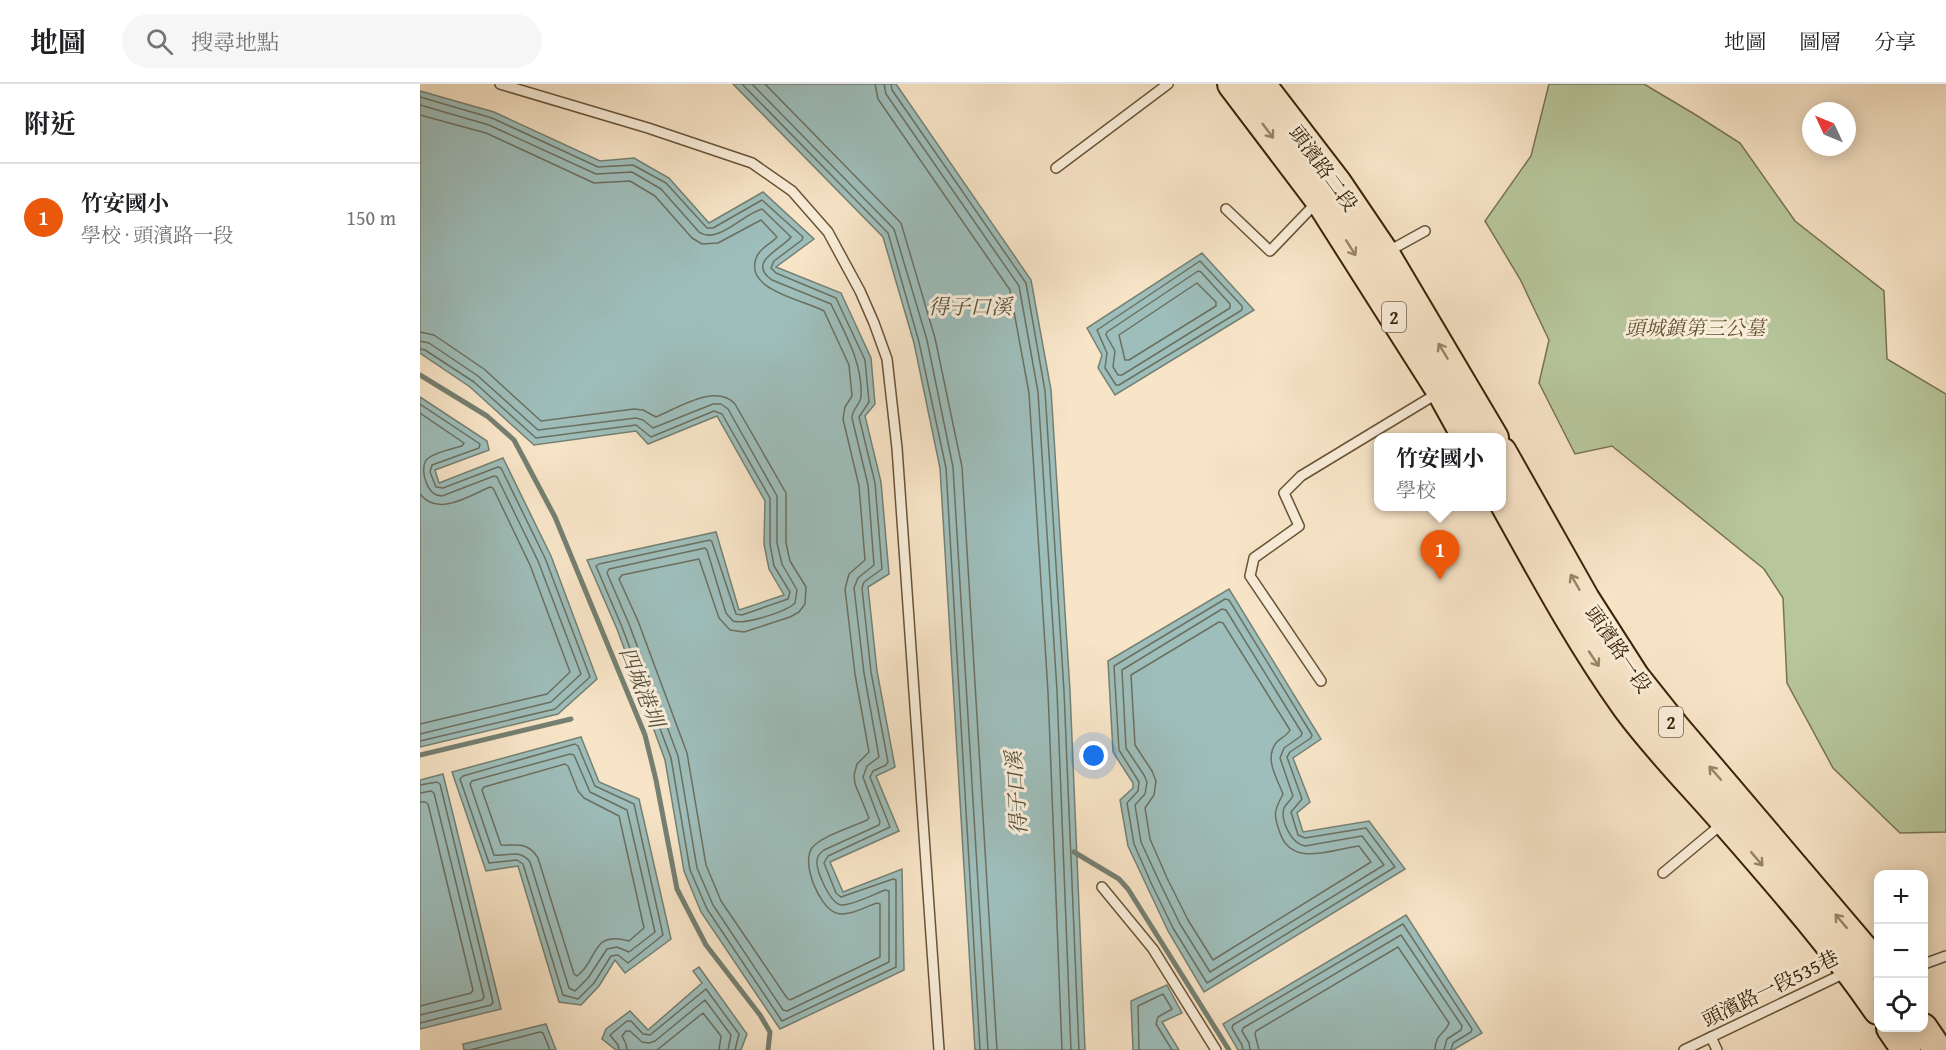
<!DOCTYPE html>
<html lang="zh-TW">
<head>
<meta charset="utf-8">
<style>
  :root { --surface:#fff; --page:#f6f6f6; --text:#202124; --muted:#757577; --line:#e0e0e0; --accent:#ea580c }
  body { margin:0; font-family:"Gentium Book Plus","Noto Serif TC",serif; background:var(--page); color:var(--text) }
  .controls { position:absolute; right:18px; bottom:18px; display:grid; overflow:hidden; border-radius:12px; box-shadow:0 3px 15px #0003 }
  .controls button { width:54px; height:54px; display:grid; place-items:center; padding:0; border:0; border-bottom:2px solid var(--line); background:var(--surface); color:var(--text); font:30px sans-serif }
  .compass { position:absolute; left:1382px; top:18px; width:54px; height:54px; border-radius:50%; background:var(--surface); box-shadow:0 3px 15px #0003; rotate:314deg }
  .you { position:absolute; left:674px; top:672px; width:21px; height:21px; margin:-15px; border:4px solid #fff; border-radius:50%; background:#1a73e8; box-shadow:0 0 0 9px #1a73e833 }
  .badge { display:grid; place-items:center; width:39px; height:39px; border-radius:50%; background:var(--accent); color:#fff; font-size:20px; font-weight:700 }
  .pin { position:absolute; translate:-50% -50px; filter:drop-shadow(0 2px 3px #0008) }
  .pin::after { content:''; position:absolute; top:32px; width:21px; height:18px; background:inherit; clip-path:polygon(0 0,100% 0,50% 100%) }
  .popup { position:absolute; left:954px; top:349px; width:132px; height:78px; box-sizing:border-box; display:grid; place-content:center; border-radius:12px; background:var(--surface); filter:drop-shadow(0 2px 4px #0005); font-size:20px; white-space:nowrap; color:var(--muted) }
  .popup b { font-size:22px; color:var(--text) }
  .popup::after { content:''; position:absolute; left:50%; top:100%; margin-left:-12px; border:12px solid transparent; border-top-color:var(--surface) }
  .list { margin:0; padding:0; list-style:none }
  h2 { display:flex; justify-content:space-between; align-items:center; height:78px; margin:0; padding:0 24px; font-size:26px }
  h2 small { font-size:20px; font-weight:400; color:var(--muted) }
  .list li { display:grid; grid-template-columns:39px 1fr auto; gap:18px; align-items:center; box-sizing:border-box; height:108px; padding:0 24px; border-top:2px solid var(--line) }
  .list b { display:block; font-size:22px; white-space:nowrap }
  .list p { margin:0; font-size:20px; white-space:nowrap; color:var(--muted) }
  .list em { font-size:20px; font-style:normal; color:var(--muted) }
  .icon { flex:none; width:33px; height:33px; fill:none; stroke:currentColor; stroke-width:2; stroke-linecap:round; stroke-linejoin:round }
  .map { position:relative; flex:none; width:1526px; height:966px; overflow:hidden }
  header { display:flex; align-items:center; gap:36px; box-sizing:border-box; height:84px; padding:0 30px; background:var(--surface); border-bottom:2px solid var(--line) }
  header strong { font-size:28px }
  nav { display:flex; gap:33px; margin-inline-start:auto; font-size:21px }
  .search { width:420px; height:54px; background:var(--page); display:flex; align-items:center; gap:15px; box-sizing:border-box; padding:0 21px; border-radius:33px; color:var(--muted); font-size:22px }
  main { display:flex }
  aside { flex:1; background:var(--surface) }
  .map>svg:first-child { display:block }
  .green { fill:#b7c69b; stroke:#787450; stroke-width:1.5 }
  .water { fill:#9ebebb; stroke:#758072; stroke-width:1.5 }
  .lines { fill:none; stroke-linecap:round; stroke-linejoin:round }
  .shore { stroke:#6b7060; stroke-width:1.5 }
  .stream { stroke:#758072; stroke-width:5 }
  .service-casing { stroke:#685435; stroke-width:12 }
  .primary-casing { stroke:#382304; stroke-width:32 }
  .service { stroke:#faeedb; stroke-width:9 }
  .primary { stroke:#f8e5c8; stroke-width:28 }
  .oneway { stroke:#988466 }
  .labels { text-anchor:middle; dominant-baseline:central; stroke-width:6; stroke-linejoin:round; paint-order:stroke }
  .shield { fill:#faeedb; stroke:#726044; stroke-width:1.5 }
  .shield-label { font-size:18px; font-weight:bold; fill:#382304 }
  .street-label { font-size:20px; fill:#382304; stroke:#faeedb }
  .park-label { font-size:20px; font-style:italic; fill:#5e5431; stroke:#faeedb }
  .water-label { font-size:21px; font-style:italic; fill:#57523b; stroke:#faeedb }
</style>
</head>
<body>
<header>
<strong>地圖</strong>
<div class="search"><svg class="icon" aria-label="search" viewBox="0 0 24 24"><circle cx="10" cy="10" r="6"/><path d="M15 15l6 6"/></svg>搜尋地點</div>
<nav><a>地圖</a><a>圖層</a><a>分享</a></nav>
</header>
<main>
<aside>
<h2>附近<small></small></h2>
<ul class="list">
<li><span class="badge">1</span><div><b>竹安國小</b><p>學校 · 頭濱路一段</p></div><em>150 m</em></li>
</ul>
</aside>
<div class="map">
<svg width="1526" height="966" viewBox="0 0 1526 966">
  <rect width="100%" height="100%" fill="#f8e5c8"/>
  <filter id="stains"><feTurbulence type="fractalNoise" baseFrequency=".00333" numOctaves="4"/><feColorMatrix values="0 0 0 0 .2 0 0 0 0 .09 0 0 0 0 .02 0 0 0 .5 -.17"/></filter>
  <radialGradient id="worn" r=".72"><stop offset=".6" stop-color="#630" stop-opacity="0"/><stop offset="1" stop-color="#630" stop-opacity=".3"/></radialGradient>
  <path class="green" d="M1129,0h95l52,31 44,28 55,78 89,70 3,68 59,35v438l-46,1 -67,-65 -46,-85 -4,-85 -19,-29 -152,-123 -37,8 -36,-71 10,-43 -29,-61 -35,-58 46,-65z"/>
  <g class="water">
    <path d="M313,0h163l135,196 20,110 19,301 15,359h-110l-35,-582 -26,-125 -31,-106z"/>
    <path d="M0,7l74,21 106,49 34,-3 35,20 40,45 54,-31 51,47 -38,28 65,26 30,65 4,46 -10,12 16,66 8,92 -21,13 9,84 18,96 -19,9 23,55 -69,31 13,30 59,-23 2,101 -124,59 -79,-117 -17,-41 -19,-111 -48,-131 -30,-69 129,-28 23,78 45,-15 -15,-26 -5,-25 1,-43 -48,-85 -69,28 -12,-13 -102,14 -64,-58 -50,-34z"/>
    <path d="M782,169l52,57 -139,85 -17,-27 4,-13 -15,-27z"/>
    <path d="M0,313l67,44 2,9 -54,20 4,13 64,-25 48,98 46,123 -39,35 -138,33z"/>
    <path d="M809,505l92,150 -28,19 17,44 -13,11 6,19 66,-11 36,48 -201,123 -36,-61 -40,-85 -8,-46 13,-12v-5l-20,-31 -5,-91z"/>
    <path d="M161,653l18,45 40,17 32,140 -46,34 -10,-13 -16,26 -18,19 -22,-3 -41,-136 -32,5 -34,-99z"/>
    <path d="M23,690l58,235 -81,20v-249z"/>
    <path d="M986,831l76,118 -29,17h-215l-15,-26z"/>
    <path d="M279,883l48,67 -6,16h-125l-14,-11 4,-10 24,-18 18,19 54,-47 -9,-12z"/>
    <path d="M747,901l15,28 -20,9 17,28h-46l-2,-49z"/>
    <path d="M126,940l10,26h-92l-1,-6z"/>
  </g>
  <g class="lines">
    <g class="shore">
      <path d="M322,0l146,149 31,109 27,126 34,582"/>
      <path d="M332,0l142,145 33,111 26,127 35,583"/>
      <path d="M345,0l136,139 34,115 27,129 35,583"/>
      <path d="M455,0l3,15 132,191 19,103 19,299 14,358"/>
      <path d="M464,0l2,10 133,192 19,106 19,299 14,359"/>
      <path d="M471,0l1,6 134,193 19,108 19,300 15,359"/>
      <path d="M0,13l72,21 106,49 35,-2 33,18 41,45h6l49,-28 41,37 -1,3 -28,21 -3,7 5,5 60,25 29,62 4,42 -10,15 16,66 7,86 -18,13 -2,6 9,84 17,90 -2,3 -13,6 -3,6 20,50 -62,29 -4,7 12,30 5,4 52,-18 3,1v87l-114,54 -75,-112 -17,-39 -19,-112 -49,-131 -26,-61 3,-2 111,-24 2,2 24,72 6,1 46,-16 2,-7 -16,-26 -4,-22v-46l-48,-84 -8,-3 -63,26 -15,-12 -100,13 -62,-56 -49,-32 -5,-1"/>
      <path d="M0,21l69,20 107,49 36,-2 29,17 38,43c18,13 44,-18 63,-23l29,28c-9,12 -45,25 -19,43l59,24c14,30 32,59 30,93 -1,8 -9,12 -9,21l16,67 6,80 -16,13 -4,10 10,85 15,84 -12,9 -4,11 17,45 -1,3 -55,25c-4,3 -7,6 -7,11 -1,10 13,42 24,44 10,1 34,-11 44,-15l4,1v71l-102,49 -4,-1 -70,-105 -16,-37 -19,-112 -49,-132 -22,-51 2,-4 96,-21 2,2 19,63 7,8c11,4 53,-9 62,-18l2,-13 -15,-26 -5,-21v-47l-49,-87 -7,-5h-8l-60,24 -10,-8 -7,-2 -98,12 -60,-54 -49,-33 -9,-2"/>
      <path d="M0,31l66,18 108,50 36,-2 25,15 37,42 10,6 16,-1 43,-23 16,17c-6,7 -16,10 -20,19 -16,34 48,44 67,55l25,54 3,31 -7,11 -2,12 16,67 6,74 -16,14 -4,15 10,85 14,78 -12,12 -3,11 1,9 14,34 -2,2c-14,7 -46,16 -55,28 -11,15 7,59 24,65 13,4 28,-6 41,-10l3,1v53l-90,43 -3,-2 -66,-97 -15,-36 -19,-112 -49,-132 -19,-42 3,-4 77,-16 20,59 11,12 14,2 46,-15 9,-5 6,-8 1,-17 -16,-26 -4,-18v-50l-51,-89c-19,-21 -57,4 -79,13l-13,-7 -9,-1 -93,12 -57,-52 -50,-34 -14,-3"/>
      <path d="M780,177l42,45v4l-123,75h-3l-11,-17 2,-15 -10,-23z"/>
      <path d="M778,187l3,1 29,32v4l-108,67h-4l-5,-8 2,-16 -9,-16 1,-3z"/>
      <path d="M777,199l19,19v4l-87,54h-4l-6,-25z"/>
      <path d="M0,320l60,40 -1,4 -47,17 -2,7 6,15 7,1 55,-21 3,1 44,90 45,119 -35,32 -135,32"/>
      <path d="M0,329l44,30 -2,3c-10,3 -28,6 -36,14 -6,12 1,36 16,36l52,-20 3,1 41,84 43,113 -30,28 -131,32"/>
      <path d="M0,410c18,23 49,2 70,-7l3,1 37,77 40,107 -23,22 -127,30"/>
      <path d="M805,515l4,1 83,135 -1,3 -21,14 -3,5 15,42 -11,13 7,23 7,3 61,-10 29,39 -188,116 -34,-55 -21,-43 -18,-41 -7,-41 11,-12 1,-9 -20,-32 -5,-84z"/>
      <path d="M802,525l4,1 76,123 -1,3 -17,12 -4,10 13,38c-2,4 -7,8 -9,12 -4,13 8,36 21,38l57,-10 22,29 -174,107 -30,-48 -21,-43 -18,-39 -6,-37 10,-11 2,-12 -3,-7 -18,-27 -4,-78z"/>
      <path d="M799,538l4,1 67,107c-3,6 -10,8 -14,13 -12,16 1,35 7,51 -9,17 -10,20 -3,39 12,35 52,16 79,13l12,16 -158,98 -25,-40 -21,-42 -17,-39 -5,-31 9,-13 2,-14 -4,-10 -17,-26 -4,-70z"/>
      <path d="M155,660l3,2 17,40 39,18 29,131 -35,28 -10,-8 -7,1 -17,27 -16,16 -15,-4 -40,-131 -6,-4 -28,3 -29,-84 3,-3z"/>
      <path d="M150,670l4,1 16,37 37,18 28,122 -26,20 -12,-5 -10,2 -19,29 -13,13 -6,-3 -39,-126c-10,-14 -22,-5 -36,-7l-24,-71 2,-3z"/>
      <path d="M145,680l3,2 10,25 6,7 35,18 25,112 -15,13c-39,-11 -30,19 -52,35l-3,-2 -36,-116c-10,-17 -22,-12 -37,-13l-19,-55 2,-3z"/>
      <path d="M0,701l17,-3 3,2 53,218 -2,3 -71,18"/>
      <path d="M0,709l11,-2 3,2 50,204 -2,3 -62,15"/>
      <path d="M0,718h5l3,2 45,186 -2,3 -51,13"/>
      <path d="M50,966l70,-18 3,1 7,17"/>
      <path d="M199,966l-1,-5 -8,-10 17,-14h4l12,13 7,1 56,-46 33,45 -4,16"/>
      <path d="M207,966l-1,-6 -4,-8 4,-5h4l12,11 7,1 6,-2 50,-41 26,35 -3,15"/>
      <path d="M237,966l46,-37 18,23 -2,14"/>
      <path d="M719,966l-1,-44 25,-12 9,15 -14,8 -2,7 16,26"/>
      <path d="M823,966l-1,-5 -10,-17 1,-3 170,-101 69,105 -1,3 -18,11 -2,7"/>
      <path d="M830,966l-1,-7 -7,-12 1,-3 158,-93 61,91 -1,4 -14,9 -3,11"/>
      <path d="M839,966l-4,-16 1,-3 142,-84 51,76c-4,11 -14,11 -14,27"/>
    </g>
    <g class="stream">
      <path d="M0,291l67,41 27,24 41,77 90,218 11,45 21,109 29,56 54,70 10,17 -2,18"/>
      <path d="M0,671l151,-36"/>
      <path d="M654,768l45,27 9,10 101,161"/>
    </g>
    <defs>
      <g id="service">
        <path d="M80,0l148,44 104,35 40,28 36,41 32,59 14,32 13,36 10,89 42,602"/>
        <path d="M636,84l112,-84"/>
        <path d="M806,125l44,42 46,-48"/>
        <path d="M967,168l38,-21"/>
        <path d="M901,597l-71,-105 4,-18 45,-32 -15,-33 17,-17 137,-83"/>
        <path d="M1243,789l60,-50"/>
        <path d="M682,803l51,62 63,101"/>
        <path d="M1504,880l22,-8"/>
        <path d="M1291,953l6,13"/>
        <path d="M1264,966l163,-78"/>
      </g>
      <g id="primary">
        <path d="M812,0l87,115 122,192 26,47"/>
        <path d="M841,0l76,99 48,71 109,184"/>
        <path d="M1082,368l83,147 50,78 39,49 204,240"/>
        <path d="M1082,415c39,70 77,141 124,207 29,40 65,76 98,114 53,61 108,123 154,190"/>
        <path d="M1471,944l15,22"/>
        <path d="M1503,944l15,22"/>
      </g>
    </defs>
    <use href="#service" class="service-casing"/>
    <use href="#primary" class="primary-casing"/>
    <use href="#service" class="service"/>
    <use href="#primary" class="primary"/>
  </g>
  <defs><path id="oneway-shaft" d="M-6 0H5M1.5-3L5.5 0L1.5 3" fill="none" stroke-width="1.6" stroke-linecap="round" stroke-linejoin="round" transform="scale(1.5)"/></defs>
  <g class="oneway">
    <use href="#oneway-shaft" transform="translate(848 47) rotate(53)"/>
    <use href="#oneway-shaft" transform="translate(931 164) rotate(58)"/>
    <use href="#oneway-shaft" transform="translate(1023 267) rotate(-121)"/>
    <use href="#oneway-shaft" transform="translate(1155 498) rotate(-120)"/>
    <use href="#oneway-shaft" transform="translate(1174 575) rotate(56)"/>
    <use href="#oneway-shaft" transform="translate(1295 689) rotate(-131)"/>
    <use href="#oneway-shaft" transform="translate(1337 775) rotate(50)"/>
    <use href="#oneway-shaft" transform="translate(1421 837) rotate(-130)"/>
  </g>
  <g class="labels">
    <g class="shield">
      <rect x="962" y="218" width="24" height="30" rx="4.5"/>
      <rect x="1239" y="623" width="24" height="30" rx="4.5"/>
    </g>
    <g class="shield-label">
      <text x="974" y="233">2</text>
      <text x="1251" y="638">2</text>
    </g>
    <g class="street-label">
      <text transform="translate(904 84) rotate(54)">頭濱路二段</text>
      <text transform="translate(1199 565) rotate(56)">頭濱路一段</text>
      <text transform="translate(1350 904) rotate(-26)">頭濱路一段535巷</text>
    </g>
    <g class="park-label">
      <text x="1275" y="243">頭城鎮第三公墓</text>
    </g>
    <g class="water-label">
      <text x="550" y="222">得子口溪</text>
      <text transform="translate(222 603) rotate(68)">四城港圳</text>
      <text transform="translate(596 709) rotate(-94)">得子口溪</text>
    </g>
  </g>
  <rect width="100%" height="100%" filter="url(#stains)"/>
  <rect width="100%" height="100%" fill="url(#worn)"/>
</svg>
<div class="controls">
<button>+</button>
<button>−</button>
<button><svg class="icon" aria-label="locate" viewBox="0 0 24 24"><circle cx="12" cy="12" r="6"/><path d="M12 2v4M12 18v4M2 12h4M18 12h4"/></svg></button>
</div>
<svg class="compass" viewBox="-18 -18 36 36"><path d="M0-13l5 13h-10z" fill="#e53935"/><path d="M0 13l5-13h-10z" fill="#757577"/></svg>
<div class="you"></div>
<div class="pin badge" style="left:1020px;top:496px">1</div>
<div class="popup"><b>竹安國小</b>學校</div>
</div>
</main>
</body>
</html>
